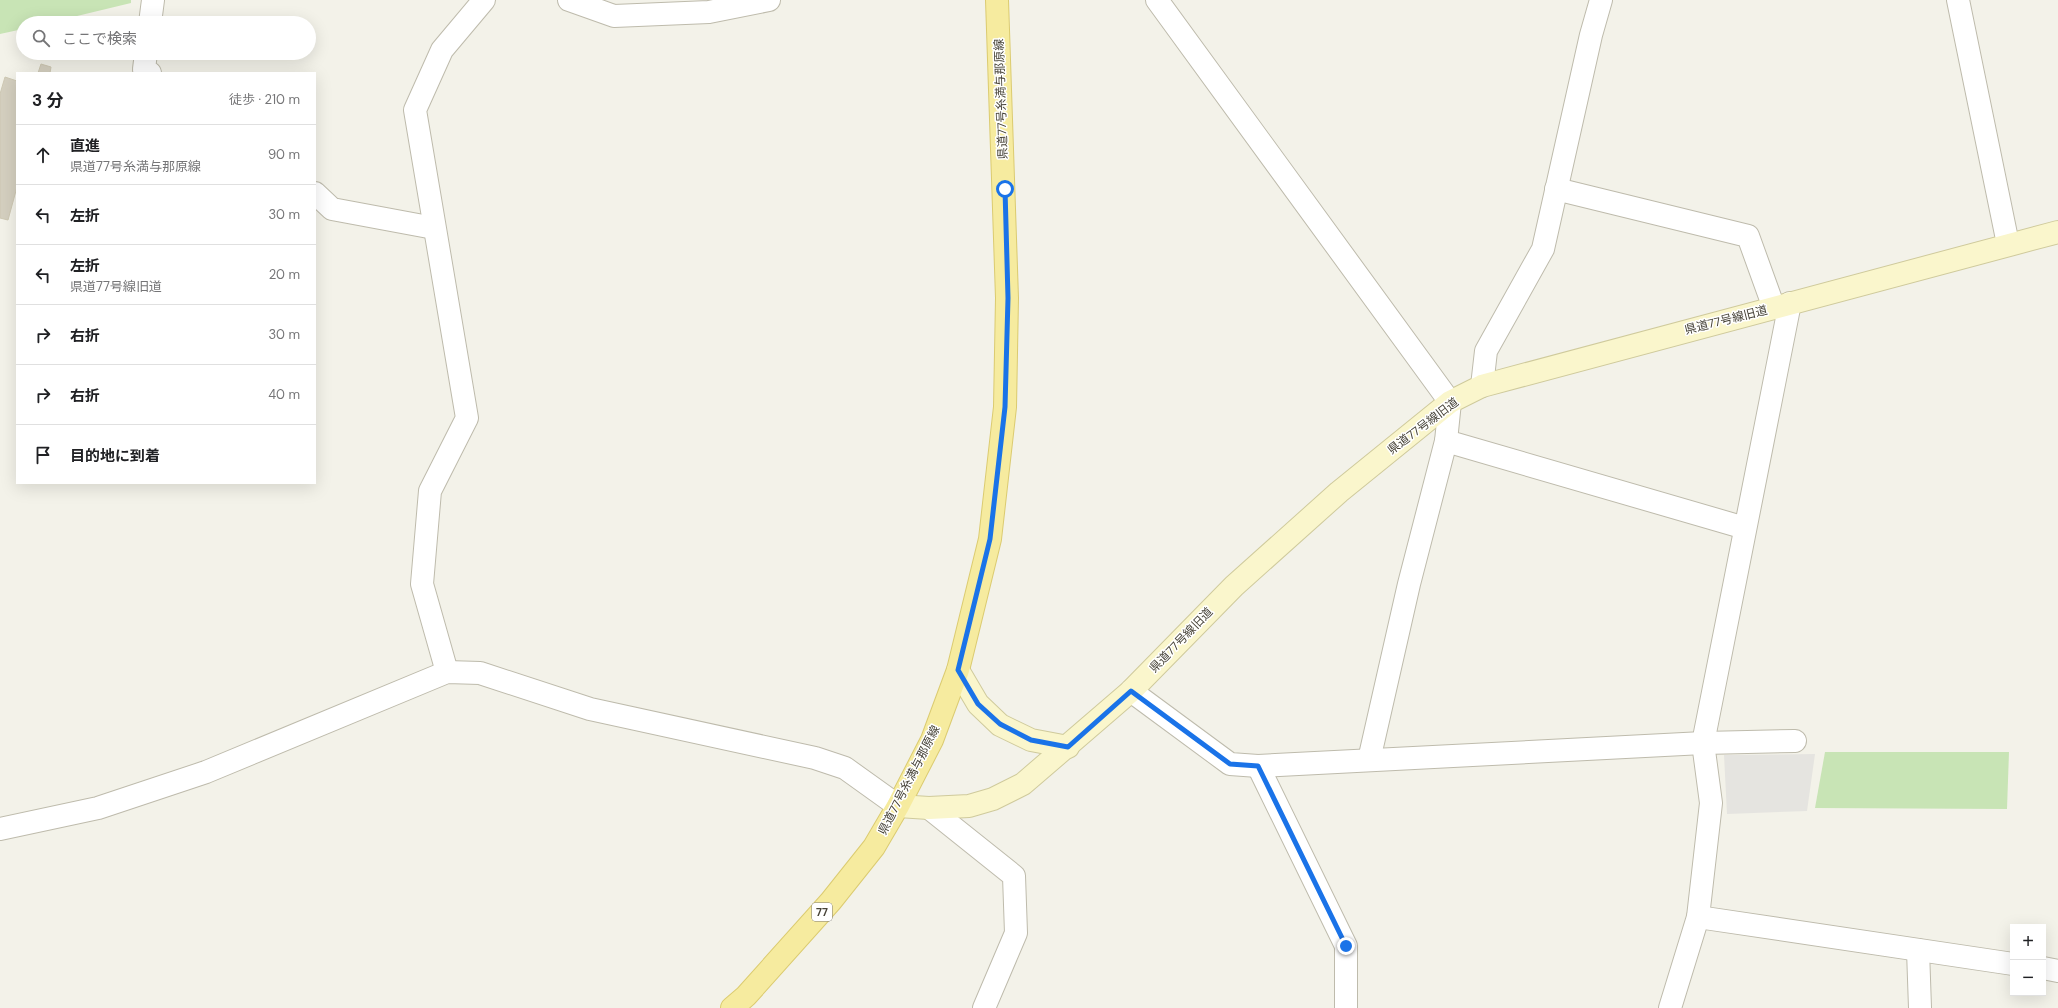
<!DOCTYPE html>
<html lang="ja">
<head>
<meta charset="utf-8">
<style>
  :root { --surface:#fff; --page:#f6f6f6; --text:#202124; --muted:#757577; --line:#e0e0e0 }
  body { margin:0; font-family:"DM Sans","Noto Sans JP",sans-serif; background:var(--page); color:var(--text) }
  .controls { position:absolute; right:12px; bottom:12px; display:grid; overflow:hidden; border-radius:0px; box-shadow:0 4px 16px #0002 }
  .controls button { width:36px; height:36px; display:grid; place-items:center; padding:0; border:0; border-bottom:1px solid var(--line); background:var(--surface); color:var(--text); font:20px sans-serif }
  .stop { position:absolute; width:12px; height:12px; margin:-9px; border:3px solid #1a73e8; border-radius:50%; background:#fff }
  .stop.end { background:#1a73e8; border-color:#fff; box-shadow:0 1px 4px #0008 }
  .list { margin:0; padding:0; list-style:none }
  h2 { display:flex; justify-content:space-between; align-items:center; height:52px; margin:0; padding:0 16px; font-size:17px }
  h2 small { font-size:13px; font-weight:400; color:var(--muted) }
  .list li { display:grid; grid-template-columns:26px 1fr auto; gap:12px; align-items:center; box-sizing:border-box; height:60px; padding:0 16px; border-top:1px solid var(--line) }
  .list b { display:block; font-size:15px; white-space:nowrap }
  .list p { margin:0; font-size:13px; white-space:nowrap; color:var(--muted) }
  .list em { font-size:13px; font-style:normal; color:var(--muted) }
  .icon { flex:none; width:22px; height:22px; fill:none; stroke:currentColor; stroke-width:2; stroke-linecap:round; stroke-linejoin:round }
  .map { position:relative; flex:none; width:2058px; height:1008px; overflow:hidden }
  .search { position:absolute; background:var(--surface); box-shadow:0 4px 16px #0002; left:16px; top:16px; width:300px; height:44px; display:flex; align-items:center; gap:10px; box-sizing:border-box; padding:0 14px; border-radius:22px; color:var(--muted); font-size:15px }
  .panel { position:absolute; background:var(--surface); box-shadow:0 4px 16px #0002; left:16px; top:72px; width:300px; height:412px; border-radius:0px }
  .map>svg:first-child { display:block }
  .green { fill:#c8e4b5 }
  .parking { fill:#e5e4e0 }
  .building { fill:#d4cfbf; stroke:#cec8b3 }
  .lines { fill:none; stroke-linecap:round; stroke-linejoin:round }
  .street-casing { stroke:#bebbac; stroke-width:24 }
  .secondary-casing { stroke:#cfca9c; stroke-width:24 }
  .primary-casing { stroke:#dbcb70; stroke-width:24 }
  .street { stroke:#fff; stroke-width:22 }
  .secondary { stroke:#faf6cc; stroke-width:22 }
  .primary { stroke:#f6eb9f; stroke-width:22 }
  .route { stroke:#1a73e8; stroke-width:5 }
  .labels { text-anchor:middle; dominant-baseline:central; stroke-width:3; stroke-linejoin:round; paint-order:stroke }
  .shield { fill:#fff; stroke:#7e7b74; stroke-width:1 }
  .shield-label { font-size:11px; font-weight:bold; fill:#474338 }
  .street-label { font-size:12px; fill:#474338; stroke:#fff }
</style>
</head>
<body>
<div class="map">
<svg width="2058" height="1008" viewBox="0 0 2058 1008">
  <rect width="100%" height="100%" fill="#f3f2e9"/>
  <g class="green">
    <path d="M0,0h131v3l-83,20h-25v6l-23,5z"/>
    <path d="M1825,752h184l-2,57 -192,-1z"/>
  </g>
  <path class="parking" d="M1815,754l-8,57 -80,3 -3,-59z"/>
  <g class="building">
    <path d="M41,64l10,3 -1,6h-12z"/>
    <path d="M5,77l12,4v106l-9,33 -8,-2v-124z"/>
  </g>
  <g class="lines">
    <defs>
      <g id="street">
        <path d="M569,0l45,16 95,-4 60,-12"/>
        <path d="M1157,0l293,402 -4,39 -37,143 -40,176"/>
        <path d="M1958,0l50,244"/>
        <path d="M150,23l3,-23"/>
        <path d="M146,53l-2,16 6,4"/>
        <path d="M1556,189l192,47 26,72"/>
        <path d="M315,193l17,16 102,19"/>
        <path d="M1482,386l4,-35 57,-102 48,-214 10,-35"/>
        <path d="M1446,441l299,87"/>
        <path d="M447,672l-25,-88 8,-93 37,-73 -52,-308 27,-60 42,-50"/>
        <path d="M1131,691l99,73 28,2 445,-23 92,-2"/>
        <path d="M1258,766l88,180v62"/>
        <path d="M929,808l85,68 2,57 -32,75"/>
        <path d="M0,829l98,-21 108,-36 241,-100 33,1 110,36 225,49 30,10 53,38"/>
        <path d="M1698,917l315,47"/>
        <path d="M1918,950l2,58"/>
        <path d="M2043,968l15,3"/>
        <path d="M1670,1008l28,-91 13,-114 -8,-60 87,-440"/>
      </g>
      <g id="secondary">
        <path d="M958,670l20,34 22,21 31,15 37,7"/>
        <path d="M898,806l31,2 40,-2 24,-7 30,-15 108,-93 103,-105 105,-94 111,-90 32,-16 576,-154"/>
      </g>
      <path id="primary" d="M732,1008l14,-12 85,-95 43,-54 24,-41 34,-66 26,-70 32,-131 15,-132 2,-109 -10,-298"/>
    </defs>
    <use href="#street" class="street-casing"/>
    <use href="#secondary" class="secondary-casing"/>
    <use href="#primary" class="primary-casing"/>
    <use href="#street" class="street"/>
    <use href="#secondary" class="secondary"/>
    <use href="#primary" class="primary"/>
  </g>
  <g class="lines">
    <path class="route" d="M1005,189l3,109 -3,109 -15,132 -32,131 20,34 22,20 31,16 37,7 63,-56 99,73 28,2 88,180"/>
  </g>
  <g class="labels">
    <rect class="shield" x="812" y="903" width="20" height="18" rx="3"/>
    <g class="shield-label">
      <text x="822" y="912">77</text>
    </g>
    <g class="street-label">
      <text transform="translate(1001 99) rotate(-92)">県道77号糸満与那原線</text>
      <text transform="translate(1726 320) rotate(-14)">県道77号線旧道</text>
      <text transform="translate(1423 426) rotate(-37)">県道77号線旧道</text>
      <text transform="translate(1181 640) rotate(-46)">県道77号線旧道</text>
      <text transform="translate(909 780) rotate(-63)">県道77号糸満与那原線</text>
    </g>
  </g>
</svg>
<div class="controls">
<button>+</button>
<button>−</button>
</div>
<div class="stop" style="left:1005px;top:189px"></div>
<div class="stop end" style="left:1346px;top:946px"></div>
<div class="search"><svg class="icon" aria-label="search" viewBox="0 0 24 24"><circle cx="10" cy="10" r="6"/><path d="M15 15l6 6"/></svg>ここで検索</div>
<section class="panel">
<h2>3 分<small>徒歩 · 210 m</small></h2>
<ul class="list">
<li><svg class="icon" aria-label="ahead" viewBox="0 0 24 24"><path d="M12 20V5M6 11l6-6 6 6"/></svg><div><b>直進</b><p>県道77号糸満与那原線</p></div><em>90 m</em></li>
<li><svg class="icon" aria-label="left" viewBox="0 0 24 24"><path d="M17 20v-9H6M10 6l-5 5 5 5"/></svg><div><b>左折</b></div><em>30 m</em></li>
<li><svg class="icon" aria-label="left" viewBox="0 0 24 24"><path d="M17 20v-9H6M10 6l-5 5 5 5"/></svg><div><b>左折</b><p>県道77号線旧道</p></div><em>20 m</em></li>
<li><svg class="icon" aria-label="right" viewBox="0 0 24 24"><path d="M7 20v-9h11M14 6l5 5-5 5"/></svg><div><b>右折</b></div><em>30 m</em></li>
<li><svg class="icon" aria-label="right" viewBox="0 0 24 24"><path d="M7 20v-9h11M14 6l5 5-5 5"/></svg><div><b>右折</b></div><em>40 m</em></li>
<li><svg class="icon" aria-label="arrive" viewBox="0 0 24 24"><path d="M6 21V4h12l-3 4 3 4H6"/></svg><div><b>目的地に到着</b></div></li>
</ul>
</section>
</div>
</body>
</html>
